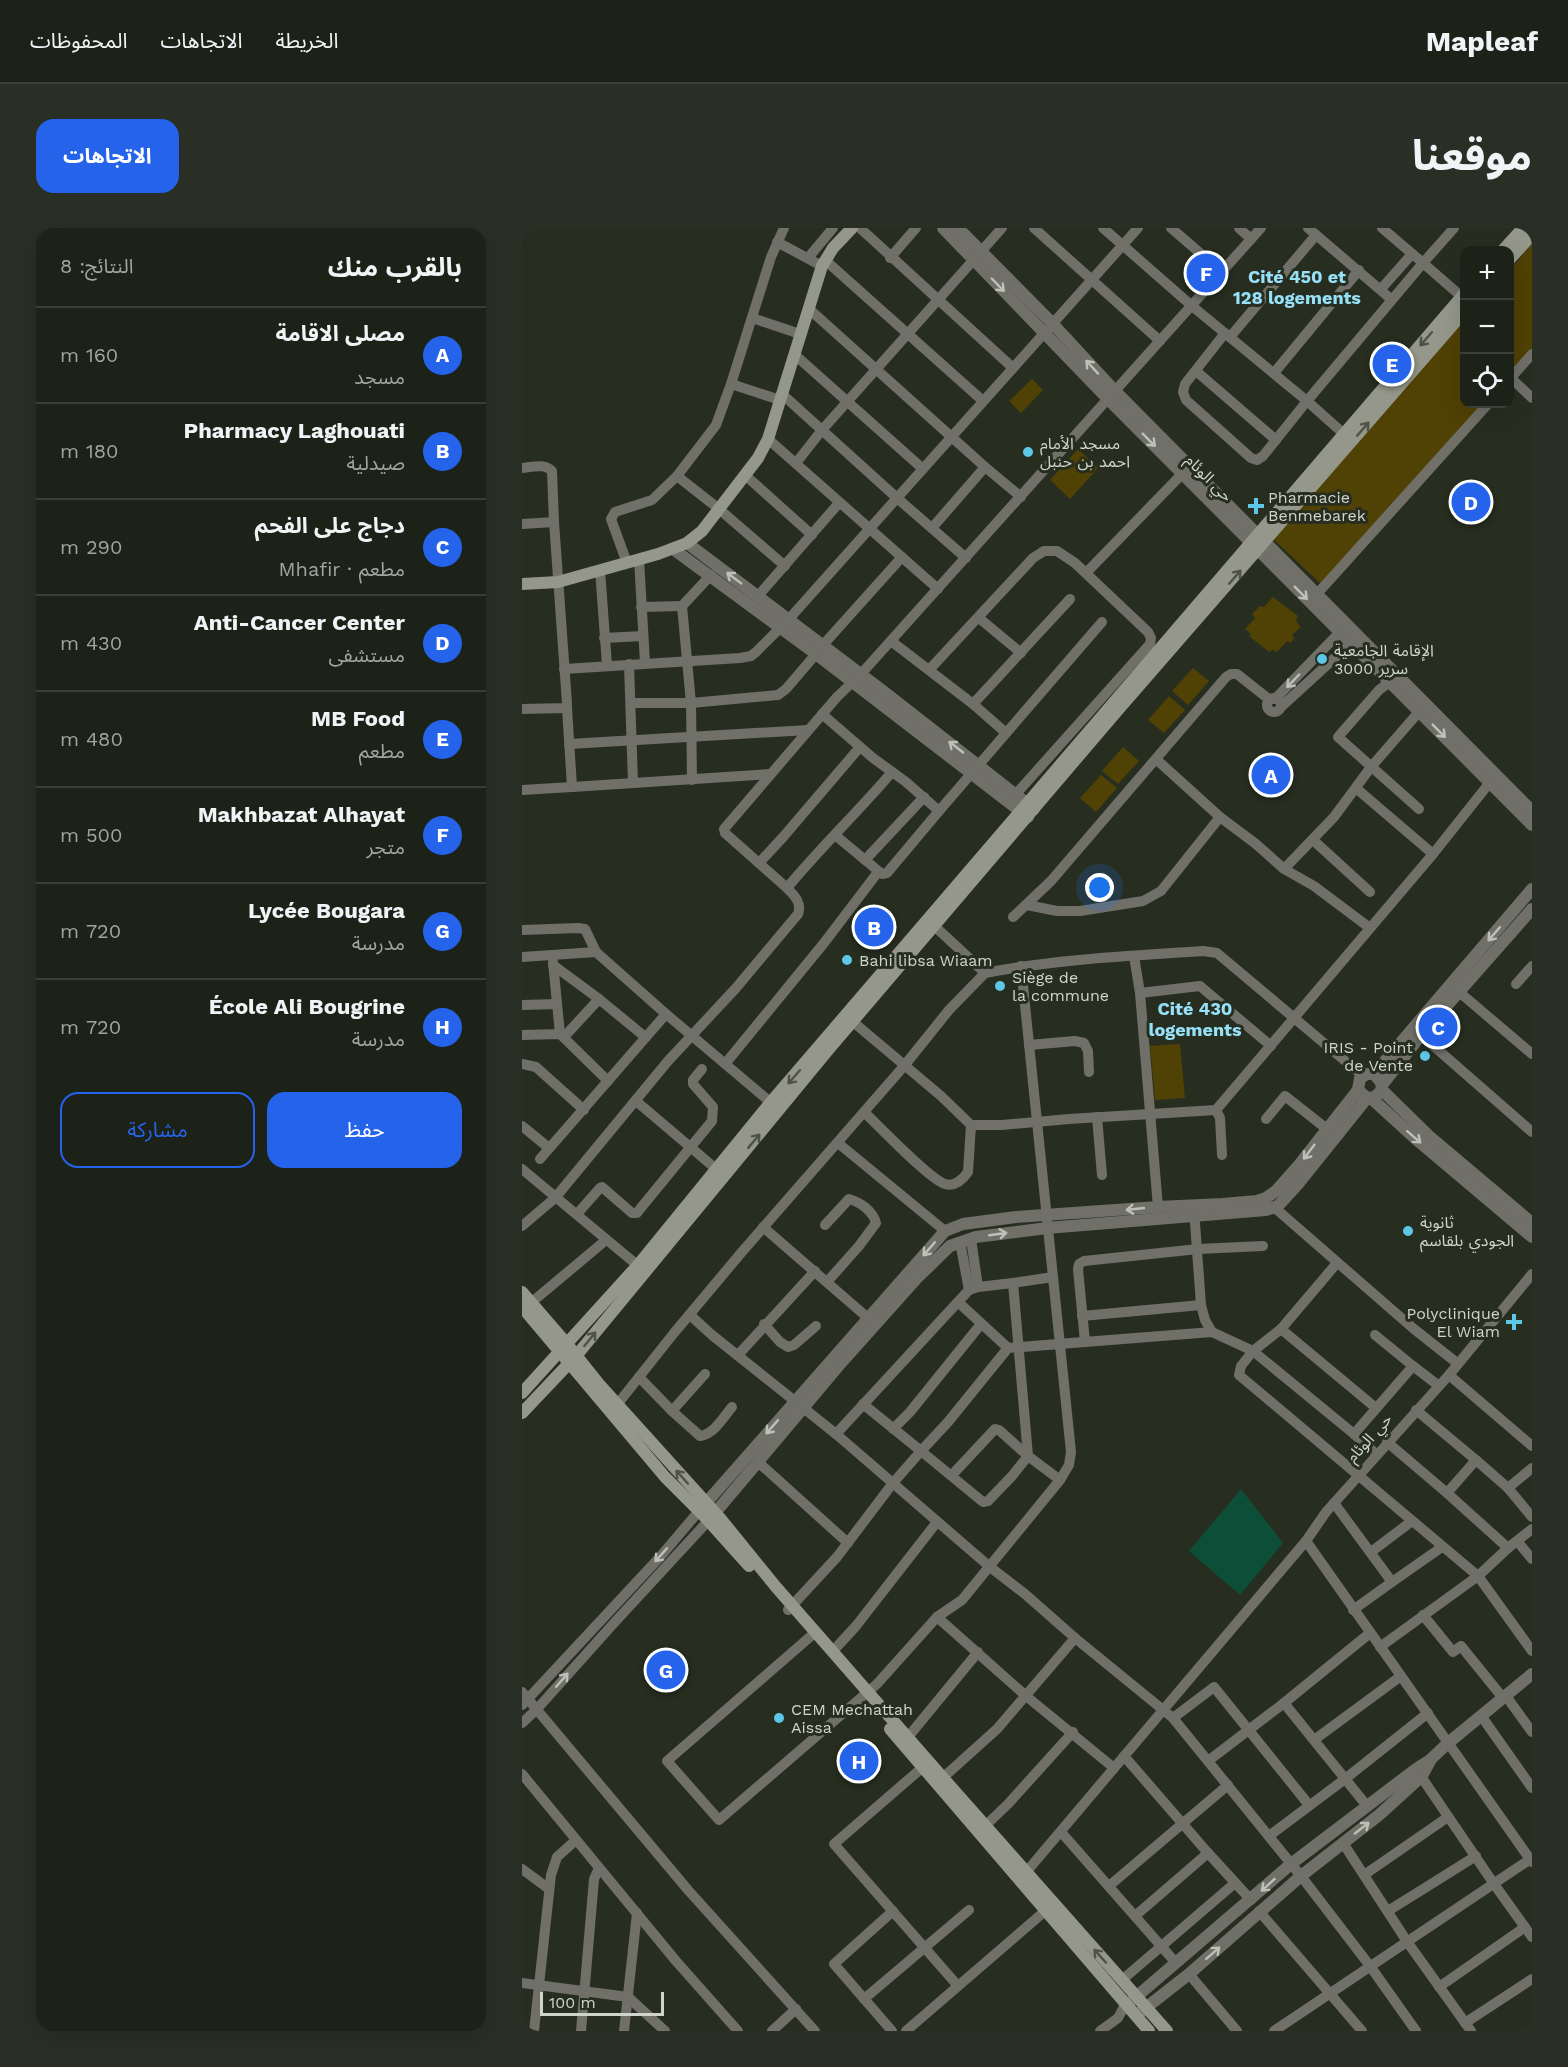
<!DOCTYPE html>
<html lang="ar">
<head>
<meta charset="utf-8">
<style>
  :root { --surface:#1d2218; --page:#2a2f25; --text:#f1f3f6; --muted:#a0a4a2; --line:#3b3f37; --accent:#2563eb }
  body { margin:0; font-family:"Work Sans","Noto Sans Arabic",sans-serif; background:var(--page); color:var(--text); direction:rtl }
  .controls { position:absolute; right:18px; top:18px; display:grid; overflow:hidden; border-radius:12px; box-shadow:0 6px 24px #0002 }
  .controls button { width:54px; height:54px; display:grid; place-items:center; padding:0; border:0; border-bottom:2px solid var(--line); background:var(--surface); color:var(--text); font:30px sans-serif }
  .scale { position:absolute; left:18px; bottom:15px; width:124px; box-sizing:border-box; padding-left:6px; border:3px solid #d0d5cc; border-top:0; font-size:16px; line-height:21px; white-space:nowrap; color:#d0d5cc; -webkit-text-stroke:4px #272e20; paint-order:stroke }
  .you { position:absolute; left:578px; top:660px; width:21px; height:21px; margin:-15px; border:4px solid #fff; border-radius:50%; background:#1a73e8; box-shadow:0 0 0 9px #1a73e833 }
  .badge { display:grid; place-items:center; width:39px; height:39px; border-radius:50%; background:var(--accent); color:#fff; font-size:20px; font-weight:700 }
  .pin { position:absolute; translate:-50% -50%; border:3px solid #fff; box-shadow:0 2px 6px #0006 }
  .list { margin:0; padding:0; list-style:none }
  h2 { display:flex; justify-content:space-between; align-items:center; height:78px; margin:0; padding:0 24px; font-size:26px }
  h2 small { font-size:20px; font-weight:400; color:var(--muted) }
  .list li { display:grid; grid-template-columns:39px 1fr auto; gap:18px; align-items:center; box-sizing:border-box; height:96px; padding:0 24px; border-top:2px solid var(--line) }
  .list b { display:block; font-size:22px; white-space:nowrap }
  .list p { margin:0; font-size:20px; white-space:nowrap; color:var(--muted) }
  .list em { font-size:20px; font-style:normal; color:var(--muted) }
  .actions { display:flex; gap:12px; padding:18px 24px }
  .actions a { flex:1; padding:14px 0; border:2px solid var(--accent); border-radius:18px; text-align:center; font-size:21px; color:var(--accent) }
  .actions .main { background:var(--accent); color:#fff }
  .icon { flex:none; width:33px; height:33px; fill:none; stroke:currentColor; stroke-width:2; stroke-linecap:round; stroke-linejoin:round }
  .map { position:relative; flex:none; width:1010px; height:1803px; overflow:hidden; direction:ltr; border-radius:18px }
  header { display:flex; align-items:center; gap:36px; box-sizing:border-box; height:84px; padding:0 30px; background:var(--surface); border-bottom:2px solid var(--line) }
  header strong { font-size:28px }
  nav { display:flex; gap:33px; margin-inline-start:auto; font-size:21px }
  .intro { display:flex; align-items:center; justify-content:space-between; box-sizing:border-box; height:144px; padding:0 36px }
  h1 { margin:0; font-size:42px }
  .button { padding:15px 27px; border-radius:18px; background:var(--accent); color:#fff; font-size:21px; font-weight:700 }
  main { display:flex; gap:36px; padding:0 36px }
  aside { flex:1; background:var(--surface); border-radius:18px; box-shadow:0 6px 24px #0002 }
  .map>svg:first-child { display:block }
  .green { fill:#504104 }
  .water { fill:#0d4e38 }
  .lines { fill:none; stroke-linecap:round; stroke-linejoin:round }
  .minor { stroke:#707069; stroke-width:10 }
  .tertiary { stroke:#707069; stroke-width:12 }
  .secondary { stroke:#96978b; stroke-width:12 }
  .oneway { stroke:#bdc1b8 }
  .oneway2 { stroke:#4e5345 }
  .poi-dot { fill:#5cc7e7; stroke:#272e20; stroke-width:2 }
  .labels { text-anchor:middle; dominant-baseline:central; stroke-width:6; stroke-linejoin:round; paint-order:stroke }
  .poi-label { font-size:16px; fill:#d0d5cc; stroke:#272e20; text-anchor:start }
  .street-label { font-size:16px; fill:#d0d5cc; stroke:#272e20 }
  .neighbourhood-label { font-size:18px; font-weight:bold; fill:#97e1f8; stroke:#272e20 }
</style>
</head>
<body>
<header>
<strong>Mapleaf</strong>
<nav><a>الخريطة</a><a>الاتجاهات</a><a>المحفوظات</a></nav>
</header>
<div class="intro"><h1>موقعنا</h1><a class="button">الاتجاهات</a></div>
<main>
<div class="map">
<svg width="1010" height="1803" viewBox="0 0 1010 1803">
  <rect width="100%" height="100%" fill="#272e20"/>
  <g class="green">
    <path d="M1010,16v111l-22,25v-110z"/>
    <path d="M942,92v84h23l-166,180 -50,-47z"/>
    <path d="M510,151l11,11 -22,23 -12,-12z"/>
    <path d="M556,221l20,19 -28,31 -20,-19z"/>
    <path d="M751,369l25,19 -2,5 5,6 -9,8 2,3 -3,5 -4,-2 -10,11 -5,-2 -3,2 -20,-16 2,-2 -6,-5 10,-11 -3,-4 8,-8 4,1z"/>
    <path d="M671,440l16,13 -21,24 -16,-14z"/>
    <path d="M647,468l16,14 -21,23 -16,-13z"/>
    <path d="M601,519l16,14 -21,23 -16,-13z"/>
    <path d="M579,547l16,13 -21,24 -16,-14z"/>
    <path d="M658,816l5,54 -30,2 -5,-54z"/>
  </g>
  <path class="water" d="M719,1261l42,54 -43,52 -51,-44z"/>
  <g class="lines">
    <g class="minor">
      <path d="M338,0l153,140"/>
      <path d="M512,0l126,113"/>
      <path d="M581,0l89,78 115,95 -44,55 -6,4 -6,-2 -65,-58 -3,-8 2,-8 40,-51"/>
      <path d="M649,0l51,44"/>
      <path d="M717,0l12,11"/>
      <path d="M786,0l83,71"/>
      <path d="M932,0l-31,35 39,34"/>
      <path d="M255,14l45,24"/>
      <path d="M286,30l25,-30"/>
      <path d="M368,30l26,-30"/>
      <path d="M303,32l158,141"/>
      <path d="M859,61l31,-35"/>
      <path d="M286,80l177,159 36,30"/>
      <path d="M230,90l48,16"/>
      <path d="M708,109l86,-102"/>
      <path d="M272,126l129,115"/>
      <path d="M674,143l80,69"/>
      <path d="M752,145l85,-103"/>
      <path d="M989,150l21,20"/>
      <path d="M987,152l23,-26"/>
      <path d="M209,156l49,16"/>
      <path d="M260,166l115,104 69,60"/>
      <path d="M822,206l-37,-33 116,-138 -41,-35"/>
      <path d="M246,211l170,150"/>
      <path d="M274,235l26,-33 180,-202"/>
      <path d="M0,240c10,-1 23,-5 30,3l2,51 13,181v5l-45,1"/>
      <path d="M223,247l67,60"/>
      <path d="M155,248l42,33 66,57"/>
      <path d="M0,296l32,-2"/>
      <path d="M410,300l53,-61"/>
      <path d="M117,331l6,104"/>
      <path d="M105,335l-16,-44 4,-7 37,-12 25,-24 39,-51 15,-41 40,-127 13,-29"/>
      <path d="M78,342l7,95"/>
      <path d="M564,345l96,-99"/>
      <path d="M795,366l171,-190"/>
      <path d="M236,368l81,-93"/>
      <path d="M119,379l41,-1"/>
      <path d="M457,390l42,35"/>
      <path d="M82,410l39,-2"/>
      <path d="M369,413l82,63 33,29"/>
      <path d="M301,417l79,-88"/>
      <path d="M107,436l4,119"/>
      <path d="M42,441l176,-11 11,-2 5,-4 33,-33 349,-391"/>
      <path d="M407,442l104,-112 11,-7h13l18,12 73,69 3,6 -1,6 -134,150"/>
      <path d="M873,450l-16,12 -41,47 81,72"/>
      <circle cx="752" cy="477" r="7"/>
      <path d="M753,471l65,-67"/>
      <path d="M109,475h60l87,-8 8,-6 30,-35"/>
      <path d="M451,476l97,-105"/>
      <path d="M759,479l70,-64"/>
      <path d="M45,480l5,79 199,-13 66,-77 24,-23 400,-446"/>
      <path d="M300,486l51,44 33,24 33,29 163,-189"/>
      <path d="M47,516l239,-14"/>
      <path d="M635,532l63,57 36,27 28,25 30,17 56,42"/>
      <path d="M249,546l-47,55 1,4 62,55c33,-40 71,-76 105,-116"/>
      <path d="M170,552l-1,-77 -9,-97 29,-31"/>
      <path d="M835,561l76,65"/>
      <path d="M0,562l50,-3"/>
      <path d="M313,607l47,39 5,-1 52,-62"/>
      <path d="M791,612l57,52"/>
      <path d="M343,632l59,-63"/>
      <path d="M237,635l25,-27 76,-89"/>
      <path d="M762,641l50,-52 37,-50 53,-61"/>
      <path d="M505,677l30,6h23l63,-10 18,-10 59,-74"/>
      <path d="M491,689l38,-36 175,-204 5,-3h6l33,26"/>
      <path d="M407,693l56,52c72,-14 146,-17 218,-22l14,2 146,123"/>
      <path d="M0,702l56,-2 7,1 11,23"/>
      <path d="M612,728l6,37 18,214"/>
      <path d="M0,729l74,-5 70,62 109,92"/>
      <path d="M31,734l7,72"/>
      <path d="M31,737l46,34 45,37"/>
      <path d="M994,756l16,-18"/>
      <path d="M936,763l74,63"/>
      <path d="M618,765l60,-7 71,60"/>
      <path d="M0,777l35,-1"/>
      <path d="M324,788l95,80 30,29h31l67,-6 147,-9 4,8 2,37"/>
      <path d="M0,807l38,-1 48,47"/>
      <path d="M899,807l111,97"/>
      <path d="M42,809l35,-38"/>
      <path d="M507,817l46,-4 9,2 4,8 1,21"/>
      <path d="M0,836l14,3 48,43"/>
      <path d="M203,836l99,-121 54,-71"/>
      <path d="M114,873l86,73"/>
      <path d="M694,882l217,-256 62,-78"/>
      <path d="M342,884c15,14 66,68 81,72 10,3 18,-5 23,-12l3,-47"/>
      <path d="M575,889l5,58"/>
      <path d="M744,891l19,-23 47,37"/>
      <path d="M0,898l27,22"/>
      <path d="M316,915l107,88"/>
      <path d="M18,931l126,-145"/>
      <path d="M0,941l120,100"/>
      <path d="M753,980l139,121 43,34"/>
      <path d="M672,981l7,96 4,15 7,12"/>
      <path d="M55,986l23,-26 2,-1 30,26h5l3,-4 72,-88 1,-14 -20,-23v-4l9,-11"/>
      <path d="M303,997l24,-26c11,3 24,12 27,24l-17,23 -32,36"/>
      <path d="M0,998l33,-28 113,-137 68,-73 62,-74c4,-11 -3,-18 -11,-26"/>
      <path d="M241,999l105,91"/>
      <path d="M449,1011l7,48"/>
      <path d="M438,1014l9,48"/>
      <path d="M815,1035l-56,66 -28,22 -12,15 -2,9 239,201 30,-28"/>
      <path d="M1010,1046l-83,101 -123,137 -20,29 226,321"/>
      <path d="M531,1049l-40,6 15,173 32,24"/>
      <path d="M10,1074l74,-62"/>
      <path d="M436,1074l50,46"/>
      <path d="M168,1087l22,20 124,99 154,133 35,27 50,44 98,80 128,158 69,90 46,65"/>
      <path d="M560,1088l119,-11"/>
      <path d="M242,1096l16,18 8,5 6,-2 22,-19"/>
      <path d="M759,1101l95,79"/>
      <path d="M853,1107l38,31"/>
      <path d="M563,1114l-7,-73 1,-5 5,-3 114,-12 65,-3"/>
      <path d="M216,1127l77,-84"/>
      <path d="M927,1147l83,71"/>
      <path d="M117,1149l33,34 28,25c14,-2 23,-18 32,-29"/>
      <path d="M341,1176l58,47 27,-29 60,-74 204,-16 41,19 101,83 23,21"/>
      <path d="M894,1182l60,50 -29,33 61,55 24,-19"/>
      <path d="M90,1183l62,-78 67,-80 163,-187 45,-56 36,-37"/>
      <path d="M150,1183l33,-37"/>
      <path d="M371,1201l17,-17 71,-88"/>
      <path d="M314,1206l133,-144 9,-3 35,-4"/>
      <path d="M832,1206l59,-68 26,20"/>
      <path d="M865,1214l60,51"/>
      <path d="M954,1232l32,28 24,29"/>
      <path d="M236,1234l90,81"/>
      <path d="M986,1260l24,-20"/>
      <path d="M812,1275l58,79 50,-35"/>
      <path d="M995,1313l15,18"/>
      <path d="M849,1324l41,-31"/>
      <path d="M266,1382l49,-53 56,-74 28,-32 62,51 5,-1 24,-25 16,-20 -29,-26 -4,-1 -43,46"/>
      <path d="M831,1382l39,-28"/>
      <path d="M901,1387l30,37 8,-6 42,52"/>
      <path d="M415,1389l89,79 88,72"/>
      <path d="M289,1408l-144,125 52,59 158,-136 60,-67 25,-17 98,-120 9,-15 2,-13 -50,-486"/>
      <path d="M858,1419l98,-71 54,75"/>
      <path d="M311,1423l23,-25 81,-104"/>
      <path d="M0,1464l166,198 127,141"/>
      <path d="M984,1468l26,36"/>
      <path d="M762,1475l83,103"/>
      <path d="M0,1477l138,-148 39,-46"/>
      <path d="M960,1489l50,71"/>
      <path d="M651,1490l41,-31 95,118"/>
      <path d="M0,1495l15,-14 77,-86 94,-102"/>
      <path d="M386,1509l70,-85"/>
      <path d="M792,1512l87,-64"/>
      <path d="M602,1528l84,97 43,47"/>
      <path d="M686,1533l76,-58 86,-70"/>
      <path d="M401,1539l-89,77 124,142"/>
      <path d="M896,1544l76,112 38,53"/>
      <path d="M0,1546l154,187 62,70"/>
      <path d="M415,1555l60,-54 78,-91"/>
      <path d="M463,1598l23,-22 65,-72"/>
      <path d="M539,1604l115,131"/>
      <path d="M747,1608l76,-57 83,-66"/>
      <path d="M821,1615l65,100 63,88"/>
      <path d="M0,1641l27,20"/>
      <path d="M842,1647l84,-58"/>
      <path d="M500,1649l284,-336"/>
      <path d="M587,1658l119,-101"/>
      <path d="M737,1683l103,120"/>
      <path d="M866,1683l88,-55"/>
      <path d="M613,1688l73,-63"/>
      <path d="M667,1746l48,57"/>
      <path d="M600,1752l113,-97"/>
      <path d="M0,1755l106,14 37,34"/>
      <path d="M917,1759l86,-60"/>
      <path d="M342,1771l105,-89"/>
      <path d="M943,1795l67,-44"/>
      <path d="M12,1803l17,-156 6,-18 19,-17"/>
      <path d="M59,1803l13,-152 5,-11"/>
      <path d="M102,1803l13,-118"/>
      <path d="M250,1803l24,-22"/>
      <path d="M370,1803l-58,-67 59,-53"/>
      <path d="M384,1803l139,-120"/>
      <path d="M578,1803l18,-13 7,-13"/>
      <path d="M752,1803l258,-173"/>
    </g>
    <g class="tertiary">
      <path d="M421,0l165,171 424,426"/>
      <path d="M436,0l94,95 63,68 417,420"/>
      <path d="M165,315l196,148 151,118"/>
      <path d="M151,321l143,105 212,163"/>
      <path d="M852,846l7,8 1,8 -7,7 -8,1 -9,-8 2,-12 7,-4h7l158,-185"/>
      <path d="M860,857l39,-50 111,-126"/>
      <path d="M860,862l47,46 103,87"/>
      <path d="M849,870l46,42 115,97"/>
      <path d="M177,1283l246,-280 18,-7 53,-7 142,-10 65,-3 34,-3 9,-3 10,-7 23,-26 59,-75"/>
      <path d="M187,1292l132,-157 76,-85 33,-32 26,-9 71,-9 219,-18 12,-4 20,-22 69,-86"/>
      <path d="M607,1775l162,-139 125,-95 14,-9 18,-17 84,-69"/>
      <path d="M616,1786l51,-40 112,-98 78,-61 43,-39 8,-15"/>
    </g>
    <g class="secondary">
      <path d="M981,22l20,-22"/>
      <path d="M987,32l23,-25"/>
      <path d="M0,356l36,-2 100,-28 29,-11 15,-12 56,-73 10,-19 54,-173 11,-18 19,-20"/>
      <path d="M0,1064l45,52 32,40 121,134 56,69 168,192 223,252"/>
      <path d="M0,1079l143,170 39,39 45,50"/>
      <path d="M0,1165l116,-128 133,-163 693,-808"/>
      <path d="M0,1185l54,-57 253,-307 288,-338 347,-399"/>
      <path d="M368,1501l259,302"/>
    </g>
  </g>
  <defs><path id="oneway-shaft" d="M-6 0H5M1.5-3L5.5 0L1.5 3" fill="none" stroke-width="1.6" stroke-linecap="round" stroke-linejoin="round" transform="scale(1.5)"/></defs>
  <g class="oneway">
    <use href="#oneway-shaft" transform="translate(476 57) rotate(46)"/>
    <use href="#oneway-shaft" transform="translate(570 139) rotate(-133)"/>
    <use href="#oneway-shaft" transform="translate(627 212) rotate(45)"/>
    <use href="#oneway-shaft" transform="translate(212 350) rotate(-143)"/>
    <use href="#oneway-shaft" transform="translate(779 365) rotate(45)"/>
    <use href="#oneway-shaft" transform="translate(771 453) rotate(134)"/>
    <use href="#oneway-shaft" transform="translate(917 503) rotate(45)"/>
    <use href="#oneway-shaft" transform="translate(434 519) rotate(-142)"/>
    <use href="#oneway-shaft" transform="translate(972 706) rotate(131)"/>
    <use href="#oneway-shaft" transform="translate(892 909) rotate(41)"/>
    <use href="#oneway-shaft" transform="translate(787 924) rotate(127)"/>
    <use href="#oneway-shaft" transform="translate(613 981) rotate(174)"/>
    <use href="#oneway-shaft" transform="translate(476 1006) rotate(-8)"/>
    <use href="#oneway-shaft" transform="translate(407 1021) rotate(131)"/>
    <use href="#oneway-shaft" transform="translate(250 1199) rotate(131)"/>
    <use href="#oneway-shaft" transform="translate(139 1327) rotate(132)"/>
    <use href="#oneway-shaft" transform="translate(40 1452) rotate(-49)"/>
    <use href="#oneway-shaft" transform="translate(840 1600) rotate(-38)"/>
    <use href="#oneway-shaft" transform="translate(746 1657) rotate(138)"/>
    <use href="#oneway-shaft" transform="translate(691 1725) rotate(-41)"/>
  </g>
  <g class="oneway2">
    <use href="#oneway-shaft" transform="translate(904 111) rotate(131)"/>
    <use href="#oneway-shaft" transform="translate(841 201) rotate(-49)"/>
    <use href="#oneway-shaft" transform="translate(713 349) rotate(-49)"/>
    <use href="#oneway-shaft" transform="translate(272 849) rotate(131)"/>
    <use href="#oneway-shaft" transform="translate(232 913) rotate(-50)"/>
    <use href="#oneway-shaft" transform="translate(68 1111) rotate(-51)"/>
    <use href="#oneway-shaft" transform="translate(160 1249) rotate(-132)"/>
    <use href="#oneway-shaft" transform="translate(578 1728) rotate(-132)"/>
  </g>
  <g class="poi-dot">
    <circle cx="506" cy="224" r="6"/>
    <path d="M731 269h6v6h6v6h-6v6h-6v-6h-6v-6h6z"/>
    <circle cx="800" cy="431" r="6"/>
    <circle cx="325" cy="732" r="6"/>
    <circle cx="478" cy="758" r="6"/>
    <circle cx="903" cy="828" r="6"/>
    <circle cx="886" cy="1003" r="6"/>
    <path d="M989 1085h6v6h6v6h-6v6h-6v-6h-6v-6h6z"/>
    <circle cx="257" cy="1490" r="6"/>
  </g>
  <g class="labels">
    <g class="poi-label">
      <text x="518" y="215">مسجد الأمام<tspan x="518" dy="18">احمد بن حنبل</tspan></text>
      <text x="746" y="269">Pharmacie<tspan x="746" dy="18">Benmebarek</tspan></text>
      <text x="812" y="422">الإقامة الجامعية<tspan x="812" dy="18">3000 سرير</tspan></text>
      <text x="337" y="732">Bahi libsa Wiaam</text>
      <text x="490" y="749">Siège de<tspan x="490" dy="18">la commune</tspan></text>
      <text x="891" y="819" text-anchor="end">IRIS - Point<tspan x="891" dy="18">de Vente</tspan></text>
      <text x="898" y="994">ثانوية<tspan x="898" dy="18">الجودي بلقاسم</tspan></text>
      <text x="978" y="1085" text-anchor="end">Polyclinique<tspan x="978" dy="18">El Wiam</tspan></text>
      <text x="269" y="1481">CEM Mechattah<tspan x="269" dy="18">Aissa</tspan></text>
    </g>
    <g class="street-label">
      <text transform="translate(687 250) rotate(45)">حي الوئام</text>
      <text transform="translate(847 1210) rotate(-48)">حي الوئام</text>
    </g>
    <g class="neighbourhood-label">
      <text x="775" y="48">Cité 450 et<tspan x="775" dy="21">128 logements</tspan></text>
      <text x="673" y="780">Cité 430<tspan x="673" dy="21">logements</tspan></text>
    </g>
  </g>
</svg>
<div class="controls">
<button>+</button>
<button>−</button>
<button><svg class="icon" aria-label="locate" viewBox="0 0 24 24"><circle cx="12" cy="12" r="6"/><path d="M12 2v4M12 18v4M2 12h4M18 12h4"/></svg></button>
</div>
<div class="scale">100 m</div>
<div class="you"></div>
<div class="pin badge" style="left:749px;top:547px">A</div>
<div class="pin badge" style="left:352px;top:699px">B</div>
<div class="pin badge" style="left:916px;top:799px">C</div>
<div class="pin badge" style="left:949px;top:274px">D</div>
<div class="pin badge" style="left:870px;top:136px">E</div>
<div class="pin badge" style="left:684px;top:45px">F</div>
<div class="pin badge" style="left:144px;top:1442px">G</div>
<div class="pin badge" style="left:337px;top:1533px">H</div>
</div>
<aside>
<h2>بالقرب منك<small>النتائج: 8</small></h2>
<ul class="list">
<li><span class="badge">A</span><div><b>مصلى الاقامة</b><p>مسجد</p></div><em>160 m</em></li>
<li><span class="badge">B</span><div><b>Pharmacy Laghouati</b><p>صيدلية</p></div><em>180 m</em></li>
<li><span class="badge">C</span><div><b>دجاج على الفحم</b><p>مطعم · Mhafir</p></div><em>290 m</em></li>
<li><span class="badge">D</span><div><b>Anti-Cancer Center</b><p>مستشفى</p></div><em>430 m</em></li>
<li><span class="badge">E</span><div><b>MB Food</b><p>مطعم</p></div><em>480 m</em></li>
<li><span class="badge">F</span><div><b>Makhbazat Alhayat</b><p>متجر</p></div><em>500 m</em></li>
<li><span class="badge">G</span><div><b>Lycée Bougara</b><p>مدرسة</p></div><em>720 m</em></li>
<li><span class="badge">H</span><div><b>École Ali Bougrine</b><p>مدرسة</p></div><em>720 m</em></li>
</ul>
<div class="actions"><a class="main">حفظ</a><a>مشاركة</a></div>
</aside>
</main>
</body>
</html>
